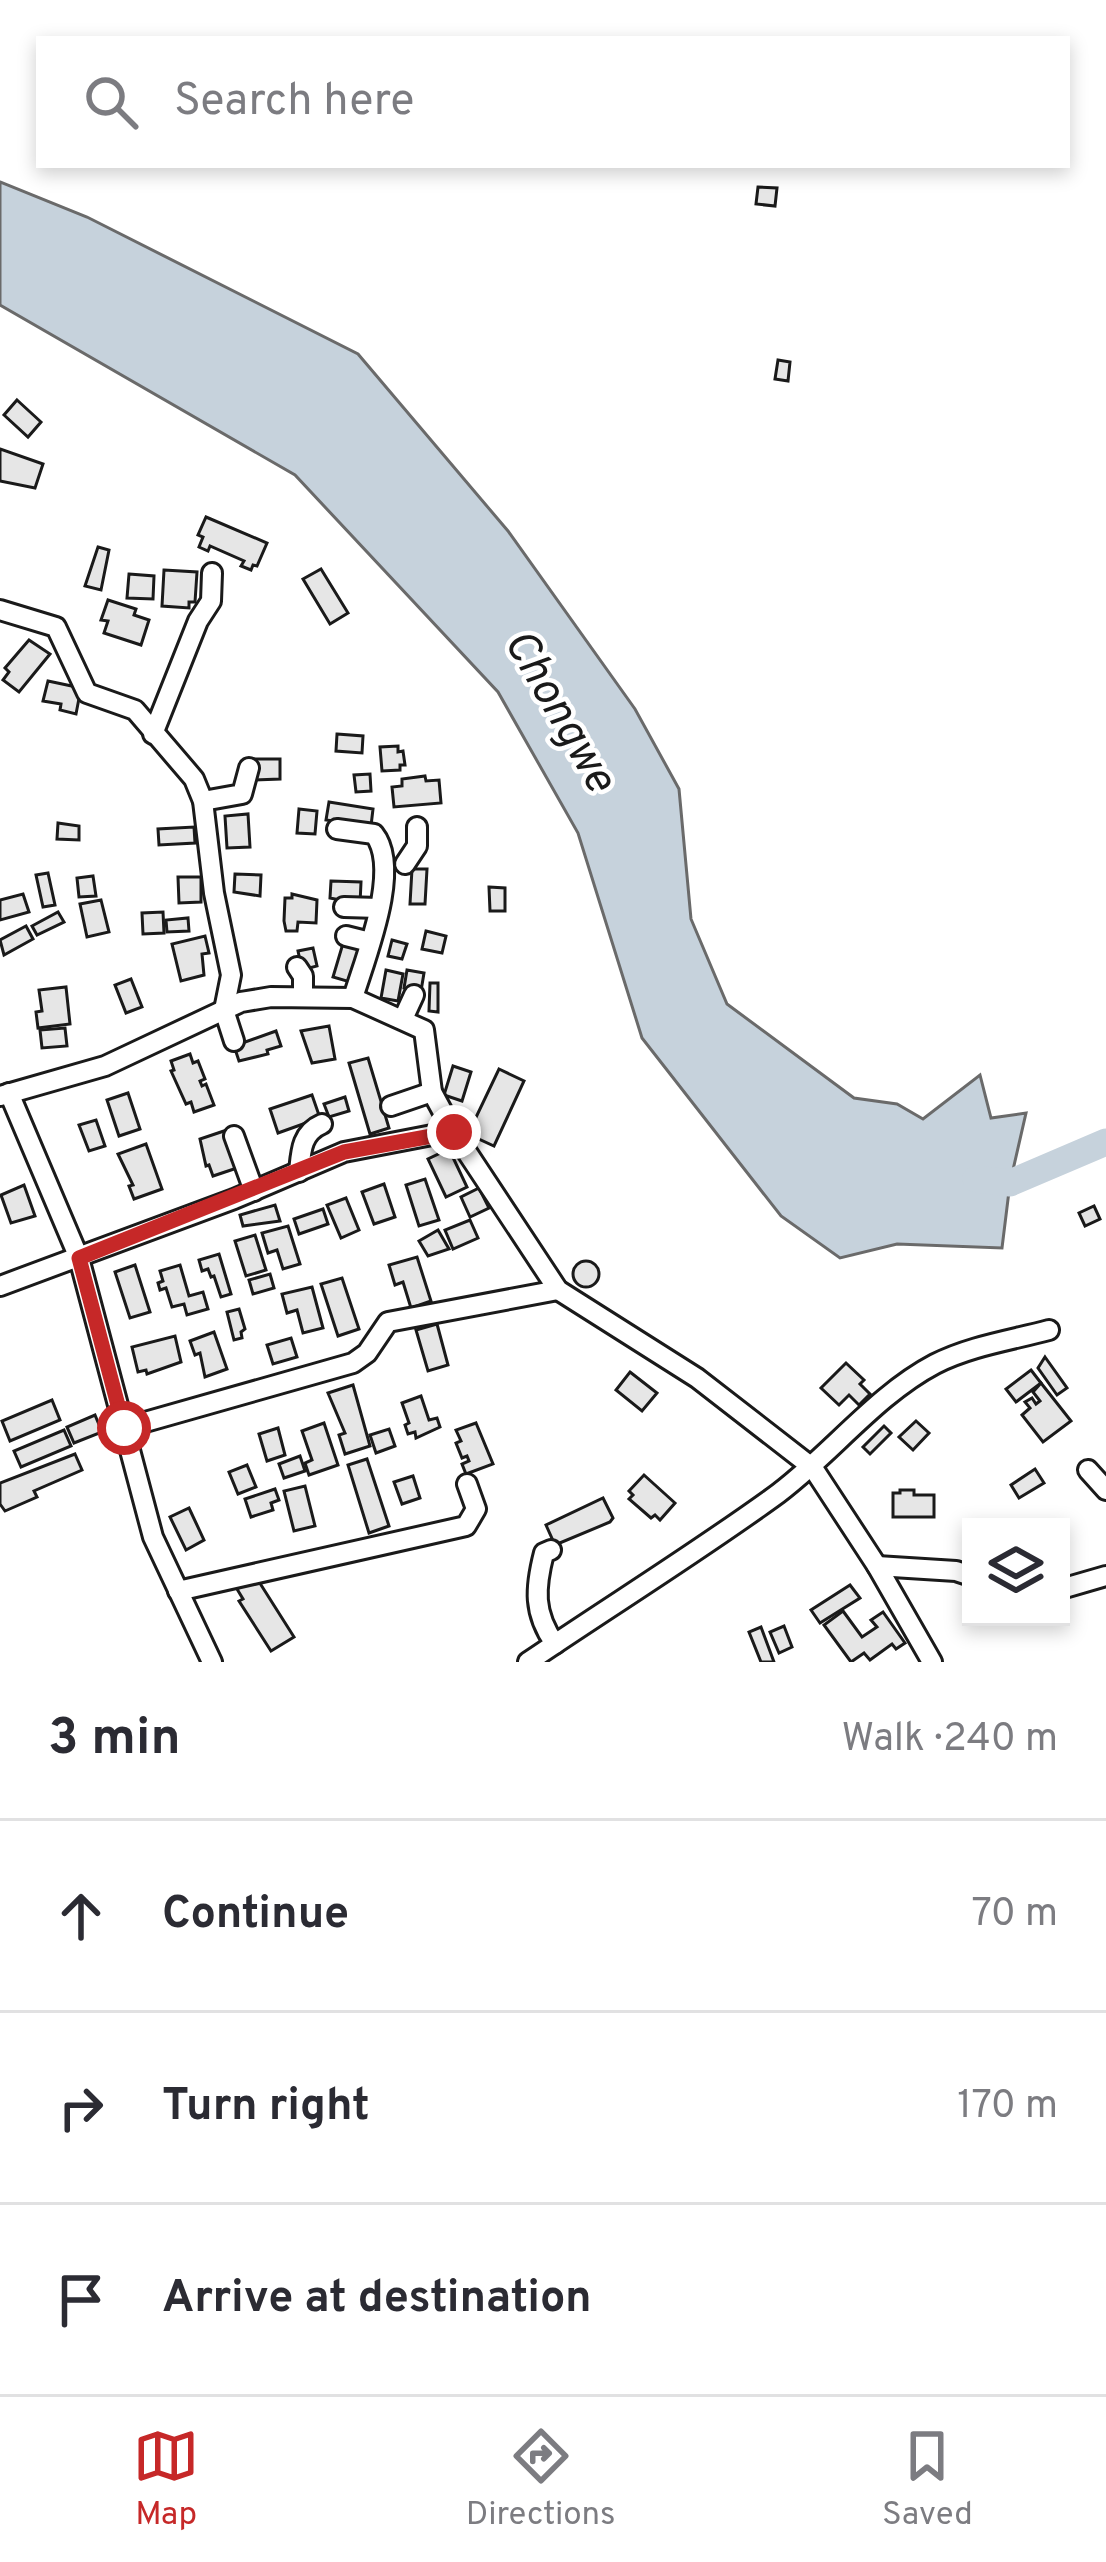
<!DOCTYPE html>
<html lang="en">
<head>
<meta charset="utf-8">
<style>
  :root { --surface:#fff; --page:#f2f2f3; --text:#2b2b33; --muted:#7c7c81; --line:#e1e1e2; --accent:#c62828 }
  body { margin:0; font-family:Overpass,sans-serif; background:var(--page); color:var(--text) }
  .controls { position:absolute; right:36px; bottom:36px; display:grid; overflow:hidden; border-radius:0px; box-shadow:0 6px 18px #0003 }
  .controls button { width:108px; height:108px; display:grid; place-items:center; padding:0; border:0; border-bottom:3px solid var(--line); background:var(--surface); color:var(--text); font:60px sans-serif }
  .stop { position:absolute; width:36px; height:36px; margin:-27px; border:9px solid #c62828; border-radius:50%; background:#fff }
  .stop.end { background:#c62828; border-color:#fff; box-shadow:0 3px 12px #0008 }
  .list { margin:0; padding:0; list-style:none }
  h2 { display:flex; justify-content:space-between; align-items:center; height:156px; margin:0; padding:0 48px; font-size:51px }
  h2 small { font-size:39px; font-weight:400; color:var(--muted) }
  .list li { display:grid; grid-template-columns:78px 1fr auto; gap:36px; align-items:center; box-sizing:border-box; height:192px; padding:0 48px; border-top:3px solid var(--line) }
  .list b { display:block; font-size:45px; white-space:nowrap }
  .list em { font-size:39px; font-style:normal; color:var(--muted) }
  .icon { flex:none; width:66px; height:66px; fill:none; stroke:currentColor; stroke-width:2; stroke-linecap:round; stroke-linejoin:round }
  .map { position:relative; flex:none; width:1106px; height:1662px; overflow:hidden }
  .search { position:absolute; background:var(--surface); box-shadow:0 6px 18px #0003; left:36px; right:36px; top:36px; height:132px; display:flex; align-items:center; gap:30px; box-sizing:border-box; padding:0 42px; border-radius:0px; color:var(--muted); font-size:45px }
  .sheet { height:732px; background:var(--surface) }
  nav { display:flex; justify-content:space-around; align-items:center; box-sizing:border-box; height:168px; border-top:3px solid var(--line); background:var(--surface); font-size:33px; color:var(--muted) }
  nav a { display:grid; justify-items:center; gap:6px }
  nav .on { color:var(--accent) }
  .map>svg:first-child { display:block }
  .water { fill:#c6d2dc; stroke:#6a6a6a; stroke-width:3 }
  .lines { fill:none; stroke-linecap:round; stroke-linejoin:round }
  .river { stroke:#c6d2dc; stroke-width:27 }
  .building { fill:#e6e6e6; stroke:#1a1a1a; stroke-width:3 }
  .minor-casing { stroke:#1a1a1a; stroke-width:24 }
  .minor { stroke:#fff; stroke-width:18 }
  .route { stroke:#c62828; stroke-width:15 }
  .labels { text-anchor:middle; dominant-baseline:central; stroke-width:9; stroke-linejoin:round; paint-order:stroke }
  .water-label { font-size:45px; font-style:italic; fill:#1a1a1a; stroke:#fff }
</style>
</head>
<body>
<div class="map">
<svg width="1106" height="1662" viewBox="0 0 1106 1662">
  <rect width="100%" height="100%" fill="#fff"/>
  <path class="water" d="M0,182l87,35 271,137 150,177 127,178 44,80 12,130 36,85 127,94 43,6 26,15 57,-44 11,43 35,-5 -16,70 -8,65 -105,-4 -57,14 -59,-42 -139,-178 -64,-205 -80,-141 -203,-217 -295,-170z"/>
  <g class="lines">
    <path class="river" d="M976,1179l34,4 96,-41"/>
  </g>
  <g class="building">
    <path d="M758,187l19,1 -2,18 -19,-2z"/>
    <path d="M778,360l12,2 -2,19 -13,-2z"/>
    <path d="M17,400l24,22 -13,15 -24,-22z"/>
    <path d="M0,449l43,15 -8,24 -35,-7z"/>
    <path d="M206,517l61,26 -10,23 -4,-1 -2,5 -10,-4 3,-5 -34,-15 -2,5 -9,-4 4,-10 -5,-2z"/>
    <path d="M98,547l11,3 -8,40 -16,-4z"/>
    <path d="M321,569l27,44 -18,11 -27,-45z"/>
    <path d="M164,570l33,2 -2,30h-6v6l-27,-2z"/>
    <path d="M129,574l25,2 -1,23 -26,-1z"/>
    <path d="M108,600l28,9 -2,6 15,5 -8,25 -37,-12 4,-12 -7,-1z"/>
    <path d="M29,640l21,14 -31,38 -16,-12 6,-8 -4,-4z"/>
    <path d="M48,681l33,7 -5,26 -16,-4 1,-6 -18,-3z"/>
    <path d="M337,734l26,2 -1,17 -26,-2z"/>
    <path d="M398,746v6l5,-1 2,14h-5v5l-18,1 -2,-24z"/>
    <path d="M254,759h26v20l-26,1z"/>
    <path d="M370,774l1,17 -15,1 -2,-17z"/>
    <path d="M425,776l1,5 13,-1 2,23 -47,4 -2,-20 10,-1v-7z"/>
    <path d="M329,802l44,7 -2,17 -45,-6z"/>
    <path d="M299,809l18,2 -2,23 -18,-1z"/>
    <path d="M248,814l2,33 -23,1 -2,-32z"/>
    <path d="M58,823l21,3v14l-22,-1z"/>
    <path d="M194,827l1,16 -36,2 -1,-16z"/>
    <path d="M412,869h15l-2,35h-15z"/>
    <path d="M48,873l7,32 -12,2 -7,-32z"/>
    <path d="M235,874l26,1 -1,21 -26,-4z"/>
    <path d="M93,876l3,20 -17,1 -2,-19z"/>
    <path d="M178,877h23v25l-22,1z"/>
    <path d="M331,881l30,1 -1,22 -30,-6z"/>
    <path d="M489,887l16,1v23h-15z"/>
    <path d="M23,894l6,18 -29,8v-20z"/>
    <path d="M292,894l25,6 -1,23 -18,-1 -1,9h-11l-2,-10 1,-23h7z"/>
    <path d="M101,900l8,32 -22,5 -7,-33z"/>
    <path d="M58,912l6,10 -27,13 -5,-9z"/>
    <path d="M163,912l1,21 -21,1 -1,-21z"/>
    <path d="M188,918l1,13 -22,1 -1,-12z"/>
    <path d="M26,926l7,13 -29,16 -4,-15z"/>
    <path d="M426,931l20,5 -4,17 -20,-4z"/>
    <path d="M205,936l4,17 -7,1 2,21 -23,6 -9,-37z"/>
    <path d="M344,940l17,5 -11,37 -17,-5z"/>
    <path d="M392,940l15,4 -5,15 -14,-3z"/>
    <path d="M313,948l4,18 -15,4 -4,-19z"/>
    <path d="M386,970l17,4 -5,27 -17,-3z"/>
    <path d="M407,970l17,3 -3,18 -17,-3z"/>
    <path d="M131,979l11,28 -16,6 -11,-28z"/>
    <path d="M430,983h8v29l-9,-1z"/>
    <path d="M66,987l4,37 -32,4 -2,-16 6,-1 -3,-21z"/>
    <path d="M329,1026l6,33 -23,4 -11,-32z"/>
    <path d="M65,1028l2,18 -25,2 -2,-18z"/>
    <path d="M276,1031l5,15 -14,4 1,4 -29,7 -5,-15z"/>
    <path d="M190,1054l3,9 5,-2 7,18 -5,2 2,5 4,-2 8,21 -20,7 -3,-10 -5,2 -15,-33 3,-1 -3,-9z"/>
    <path d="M368,1058l21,70 -19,6 -21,-71z"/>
    <path d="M453,1066l18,6 -9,29 -18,-6z"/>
    <path d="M499,1069l25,12 -30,65 -26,-12z"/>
    <path d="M128,1093l12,36 -21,7 -12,-36z"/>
    <path d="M312,1095l8,23 -42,15 -8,-24z"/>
    <path d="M345,1097l4,14 -20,6 -5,-13z"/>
    <path d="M96,1120l9,26 -16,5 -10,-26z"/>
    <path d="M224,1131l13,37 -24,8 -4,-11 -3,1 -6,-27z"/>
    <path d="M146,1144l16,45 -28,10 -5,-13 4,-1 -15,-31z"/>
    <path d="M449,1149l18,38 -21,10 -18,-38z"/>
    <path d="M425,1179l14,41 -20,6 -13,-41z"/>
    <path d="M384,1184l11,33 -21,7 -12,-32z"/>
    <path d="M24,1185l11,31 -24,7 -10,-28z"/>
    <path d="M479,1188l10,20 -19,9 -9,-20z"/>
    <path d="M346,1198l13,32 -18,8 -14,-33z"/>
    <path d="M275,1205l5,16 -37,5 -3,-11z"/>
    <path d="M1094,1206l6,13 -15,7 -6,-13z"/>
    <path d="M323,1209l5,15 -29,10 -5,-15z"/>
    <path d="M470,1220l8,18 -25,11 -8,-19z"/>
    <path d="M288,1226l12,38 -17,5 -6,-19 -9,3 -6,-20z"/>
    <path d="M438,1230l11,19 -21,7 -9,-15z"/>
    <path d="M255,1235l11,35 -20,6 -11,-35z"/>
    <path d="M219,1254l12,40 -10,3 -7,-21 -3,1 -3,-8 -6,2 -3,-11z"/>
    <path d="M417,1257l14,44 -20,7 -8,-26 -8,3 -6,-20z"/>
    <circle cx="586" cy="1274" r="13"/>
    <path d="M135,1265l15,47 -20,6 -15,-46z"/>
    <path d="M180,1265l9,31 14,-4 5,17 -21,6 -3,-11 -12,3 -6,-19 -6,2 -2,-7 5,-2 -3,-10z"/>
    <path d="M270,1274l4,14 -21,6 -4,-14z"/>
    <path d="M342,1278l17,51 -21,7 -17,-52z"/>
    <path d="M312,1287l11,41 -20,5 -6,-23 -10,3 -5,-19z"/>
    <path d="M239,1309l6,20 -4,3 1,6 -8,2 -7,-28z"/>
    <path d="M437,1324l11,41 -20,6 -12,-41z"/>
    <path d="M214,1332l13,37 -22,8 -5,-24 -5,2 -5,-14z"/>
    <path d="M175,1336l6,26 -34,12 -1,-4 -8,2 -6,-25z"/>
    <path d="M291,1338l6,19 -24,7 -6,-19z"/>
    <path d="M1045,1357l22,31 -10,7 -19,-27z"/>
    <path d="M846,1363l18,17 -4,4 10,10 -11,11 -10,-10 -10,10 -18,-17z"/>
    <path d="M1031,1370l10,13 -25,19 -10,-13z"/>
    <path d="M630,1372l27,21 -15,18 -26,-21z"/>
    <path d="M1041,1383l30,38 -28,21 -21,-27 8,-7 -5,-6 7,-4 4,6 4,-3 -7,-9z"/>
    <path d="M353,1385l17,61 -25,8 -6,-19 6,-2 -17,-40z"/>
    <path d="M421,1396l8,24 8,-2 3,9 -24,11 -1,-6 -7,2 -3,-9 4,-2 -7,-20z"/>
    <path d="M52,1400l8,20 -50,21 -8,-20z"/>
    <path d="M95,1415l7,17 -28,11 -7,-16z"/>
    <path d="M916,1421l13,12 -16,17 -14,-13z"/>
    <path d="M324,1423l14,42 -29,10 -4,-12 7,-3 -10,-29z"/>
    <path d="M476,1423l17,41 -27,10 -4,-10 7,-3 -2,-5 -5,2 -6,-15 5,-2 -5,-11z"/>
    <path d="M884,1426l7,7 -21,21 -7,-7z"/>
    <path d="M278,1428l7,27 -18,6 -8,-27z"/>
    <path d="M389,1429l6,17 -19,7 -6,-18z"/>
    <path d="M64,1430l7,16 -50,21 -7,-16z"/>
    <path d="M75,1454l7,16 -48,21 3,6 -32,14 -5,-7v-21z"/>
    <path d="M300,1456l5,15 -21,7 -5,-14z"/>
    <path d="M367,1459l22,67 -20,7 -21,-68z"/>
    <path d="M247,1465l9,22 -18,7 -9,-22z"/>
    <path d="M1035,1469l9,14 -25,15 -8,-13z"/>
    <path d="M644,1475l31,28 -15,17 -5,-5 -4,3 -22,-19 4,-4 -4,-4z"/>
    <path d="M413,1476l7,22 -18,6 -8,-22z"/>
    <path d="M305,1486l10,40 -21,5 -10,-40z"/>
    <path d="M275,1489l4,11 -8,3 2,7 -22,7 -6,-18z"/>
    <path d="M900,1490h14v5h20v22h-41v-24h7z"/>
    <path d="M603,1498l10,20 -3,4 -55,23 -9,-20z"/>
    <path d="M189,1508l15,32 -18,10 -16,-33z"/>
    <path d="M256,1577l38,60 -23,14 -32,-50 4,-2 -6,-10z"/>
    <path d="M850,1585l10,13 -40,25 -9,-13z"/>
    <path d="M843,1611l19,26 15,-10 -6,-7 12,-8 22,31 -9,6 -4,-5 -22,16 -6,-7 -13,9 -27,-37z"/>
    <path d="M784,1626l8,21 -13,6 -9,-21z"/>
    <path d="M761,1627l13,35h-13l-12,-30z"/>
  </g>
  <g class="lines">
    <defs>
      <g id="minor">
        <path d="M0,610l56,17 31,66 48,17 59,69 9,22 11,92 17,82 -7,35 10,31"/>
        <path d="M153,734l45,-113 13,-20 1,-28"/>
        <path d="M203,801l39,-7 7,-26"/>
        <path d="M337,829l37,5c28,35 -9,124 -21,164"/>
        <path d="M405,864l12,-18v-19"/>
        <path d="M344,907l35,1"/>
        <path d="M346,936l24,6"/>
        <path d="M297,967l6,9v21"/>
        <path d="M403,1019l11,-24"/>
        <path d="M9,1093l70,165 74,279 59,125"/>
        <path d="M0,1096l105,-30 136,-64 30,-5 82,1 71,32 8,62 21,39 105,159 139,88 116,90 64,98 55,96"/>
        <path d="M391,1106l41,-14"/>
        <path d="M234,1136l20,55"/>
        <path d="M299,1172c2,-20 2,-39 23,-48"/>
        <path d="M0,1286l234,-87 110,-47 109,-21"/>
        <path d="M124,1428l229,-65 14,-10 21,-31 170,-32"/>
        <path d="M1088,1470l18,20"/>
        <path d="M551,1550l-7,3c-9,35 -11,60 11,91"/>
        <path d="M877,1566l79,5 15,5"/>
        <path d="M1061,1589l45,-13"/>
        <path d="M178,1591l288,-65 10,-17 -9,-25"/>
        <path d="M528,1662c81,-55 165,-107 244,-164 56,-40 102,-102 163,-134 35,-18 77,-24 114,-34"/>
      </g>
    </defs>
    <use href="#minor" class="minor-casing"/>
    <use href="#minor" class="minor"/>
  </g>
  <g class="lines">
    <path class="route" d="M124,1428l-45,-170 265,-106 110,-20"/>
  </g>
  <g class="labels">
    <g class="water-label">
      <text transform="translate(558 712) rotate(60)">Chongwe</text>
    </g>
  </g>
</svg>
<div class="controls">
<button><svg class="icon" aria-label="layers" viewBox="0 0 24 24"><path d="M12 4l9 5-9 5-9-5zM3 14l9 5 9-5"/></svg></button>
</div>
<div class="stop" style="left:124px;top:1428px"></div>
<div class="stop end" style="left:454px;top:1132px"></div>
<div class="search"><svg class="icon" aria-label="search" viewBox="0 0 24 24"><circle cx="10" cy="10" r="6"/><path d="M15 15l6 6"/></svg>Search here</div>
</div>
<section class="sheet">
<h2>3 min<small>Walk · 240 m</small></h2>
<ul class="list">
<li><svg class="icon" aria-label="ahead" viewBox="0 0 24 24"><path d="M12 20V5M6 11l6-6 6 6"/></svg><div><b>Continue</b></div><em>70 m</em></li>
<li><svg class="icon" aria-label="right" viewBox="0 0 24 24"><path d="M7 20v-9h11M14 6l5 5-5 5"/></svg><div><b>Turn right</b></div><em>170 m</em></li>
<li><svg class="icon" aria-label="arrive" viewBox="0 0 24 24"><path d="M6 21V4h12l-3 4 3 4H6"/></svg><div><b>Arrive at destination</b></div></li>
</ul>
</section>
<nav>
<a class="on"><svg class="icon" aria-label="map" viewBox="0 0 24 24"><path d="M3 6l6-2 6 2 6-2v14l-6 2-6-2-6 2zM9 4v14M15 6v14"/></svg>Map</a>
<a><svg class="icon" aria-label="directions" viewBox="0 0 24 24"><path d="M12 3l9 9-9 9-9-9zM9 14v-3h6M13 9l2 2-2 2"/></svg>Directions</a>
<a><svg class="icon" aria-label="saved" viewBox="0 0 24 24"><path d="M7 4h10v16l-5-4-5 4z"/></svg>Saved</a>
</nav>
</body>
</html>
